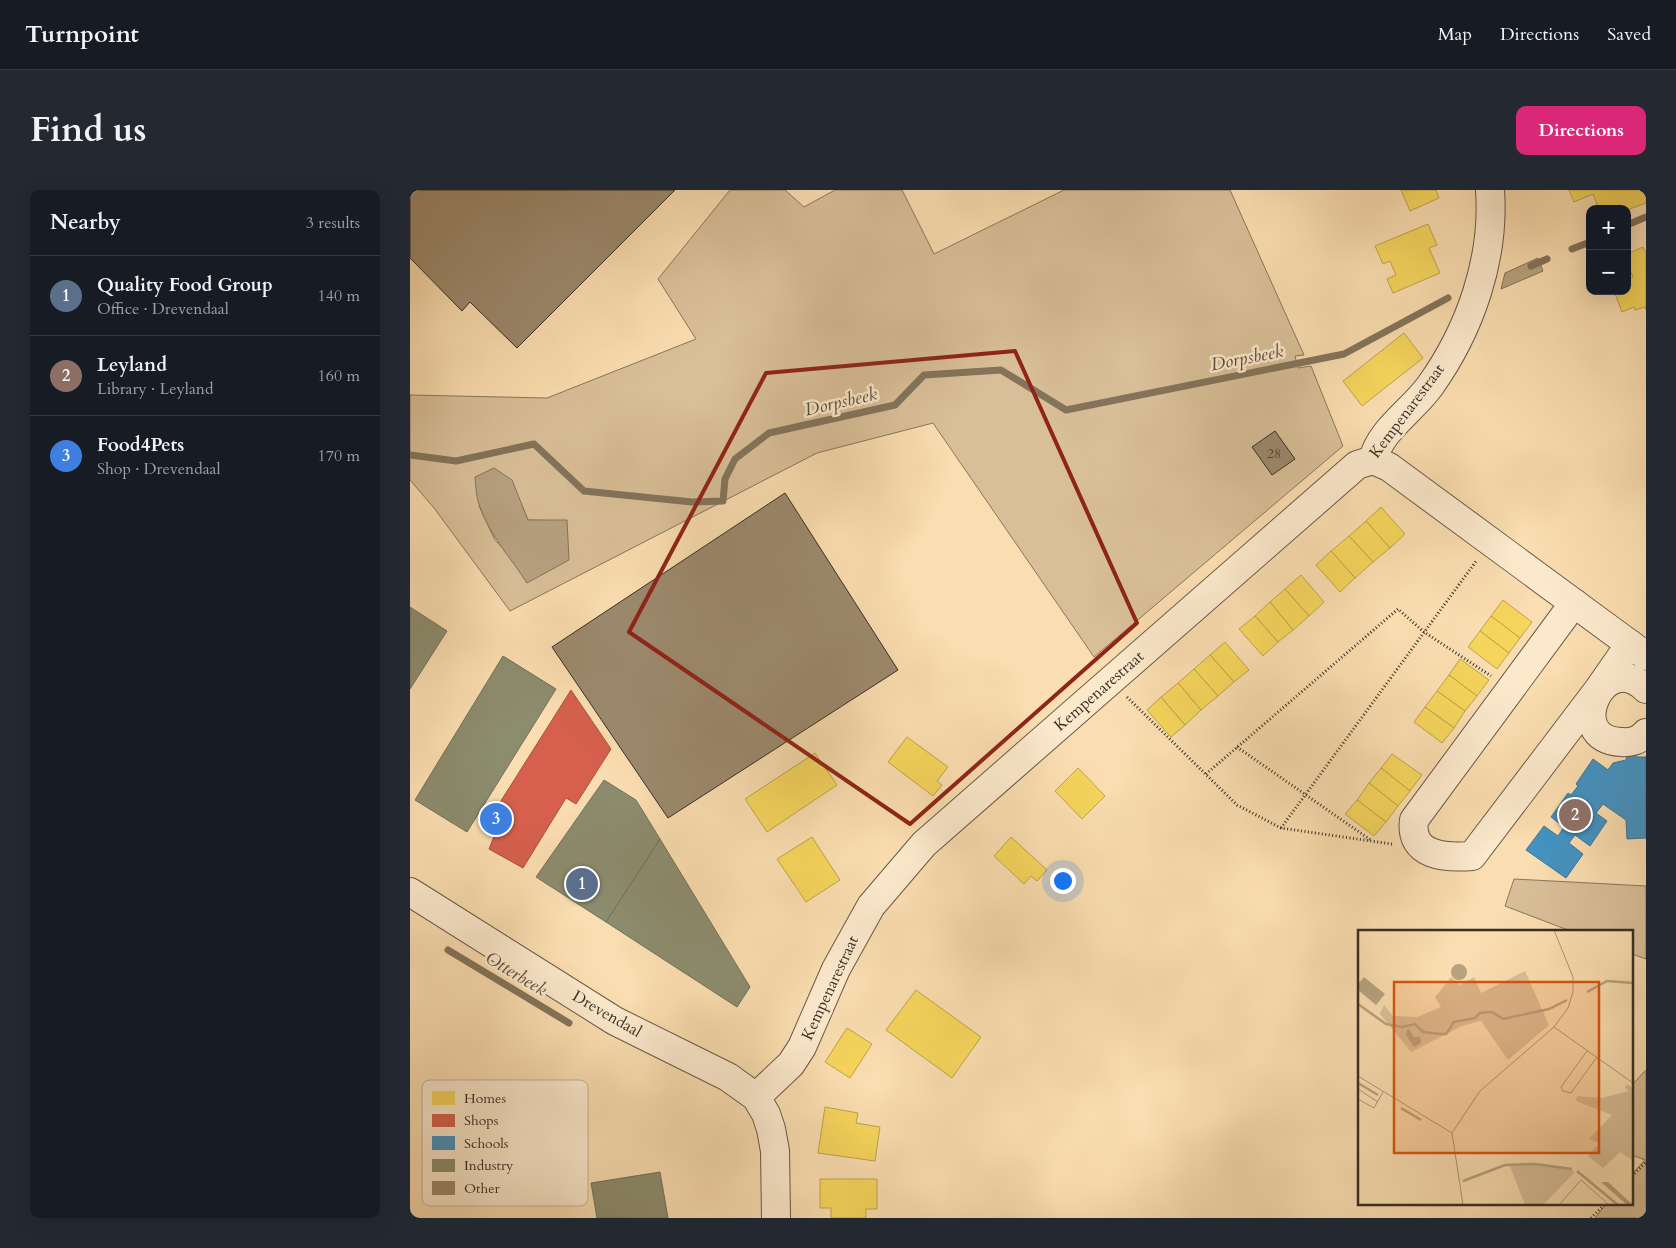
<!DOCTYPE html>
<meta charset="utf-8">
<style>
body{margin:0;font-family:Cardo,serif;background:#242831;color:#f1f3f6}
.controls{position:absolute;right:15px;top:15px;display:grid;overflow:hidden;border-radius:10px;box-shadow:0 5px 20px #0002}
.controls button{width:45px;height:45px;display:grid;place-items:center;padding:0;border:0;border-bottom:1px solid #363941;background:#171b24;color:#f1f3f6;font:25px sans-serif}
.you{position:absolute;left:652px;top:690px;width:18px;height:18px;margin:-12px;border:4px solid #fff;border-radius:50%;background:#1a73e8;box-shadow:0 0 0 8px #1a73e833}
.badge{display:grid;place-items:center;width:32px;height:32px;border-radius:50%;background:#db2777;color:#fff;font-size:16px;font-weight:700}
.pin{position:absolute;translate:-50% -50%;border:2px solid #fff;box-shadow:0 1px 5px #0006}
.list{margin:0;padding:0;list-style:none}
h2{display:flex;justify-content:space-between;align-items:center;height:65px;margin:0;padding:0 20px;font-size:21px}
h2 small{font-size:16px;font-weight:400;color:#9ea1a6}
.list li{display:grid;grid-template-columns:32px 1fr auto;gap:15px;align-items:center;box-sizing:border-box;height:80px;padding:0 20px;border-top:1px solid #363941}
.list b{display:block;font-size:19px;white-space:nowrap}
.list p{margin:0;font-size:16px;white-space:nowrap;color:#9ea1a6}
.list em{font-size:16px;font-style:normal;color:#9ea1a6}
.map{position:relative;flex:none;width:1236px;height:1028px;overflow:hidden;border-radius:10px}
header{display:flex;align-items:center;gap:30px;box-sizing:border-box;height:70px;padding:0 25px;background:#171b24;border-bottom:1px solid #363941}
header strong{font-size:24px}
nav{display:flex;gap:28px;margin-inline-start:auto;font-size:18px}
.intro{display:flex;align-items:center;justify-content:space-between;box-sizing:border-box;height:120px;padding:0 30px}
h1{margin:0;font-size:35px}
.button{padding:12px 22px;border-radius:10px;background:#db2777;color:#fff;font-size:18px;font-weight:700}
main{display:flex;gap:30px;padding:0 30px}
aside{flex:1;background:#171b24;border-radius:10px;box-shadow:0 5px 20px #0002}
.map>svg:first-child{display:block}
.green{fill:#d9bf98;stroke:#88775e;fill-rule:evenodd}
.water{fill:#b8a280;stroke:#84745b}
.homes{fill:#f6d55c;stroke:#bda34b}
.shops{fill:#d6604d;stroke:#a65141}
.schools{fill:#4393c3;stroke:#3f7593}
.industry{fill:#8c8c6e;stroke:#727058}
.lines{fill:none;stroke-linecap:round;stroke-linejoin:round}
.stream{stroke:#84745b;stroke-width:7}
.building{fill:#9c896d;stroke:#372f24}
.minor-casing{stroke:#685a47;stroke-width:30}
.path{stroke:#372f24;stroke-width:3;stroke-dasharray:1 2.5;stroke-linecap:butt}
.minor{stroke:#fce9cc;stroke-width:28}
.marked{fill:none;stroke:#8f2418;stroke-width:4;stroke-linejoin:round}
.labels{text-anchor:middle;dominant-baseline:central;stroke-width:5;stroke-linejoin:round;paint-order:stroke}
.number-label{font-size:14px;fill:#504636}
.street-label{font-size:16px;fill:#372f24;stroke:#fce9cc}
.water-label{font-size:18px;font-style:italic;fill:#574c3b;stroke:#fce9cc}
.inset-river{fill:none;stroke:#b8a280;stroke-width:2.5}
.inset-road{fill:none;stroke:#ac9778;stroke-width:1}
.view{fill:#d6550e;fill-opacity:0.15;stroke:#d6550e;stroke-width:2.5}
.inset-edge{fill:none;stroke:#372f24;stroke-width:2.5}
.key{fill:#fce9cc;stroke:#c1b19a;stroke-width:1}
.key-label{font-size:14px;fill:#372f24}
</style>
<header>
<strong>Turnpoint</strong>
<nav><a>Map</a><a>Directions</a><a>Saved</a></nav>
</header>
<div class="intro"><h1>Find us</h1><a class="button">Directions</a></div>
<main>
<aside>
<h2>Nearby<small>3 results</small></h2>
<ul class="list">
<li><span class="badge" style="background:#5c6f8a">1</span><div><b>Quality Food Group</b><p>Office · Drevendaal</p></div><em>140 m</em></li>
<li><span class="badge" style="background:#8d6e63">2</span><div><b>Leyland</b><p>Library · Leyland</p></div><em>160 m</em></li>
<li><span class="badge" style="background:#3f7fe0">3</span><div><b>Food4Pets</b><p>Shop · Drevendaal</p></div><em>170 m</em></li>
</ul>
</aside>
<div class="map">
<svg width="1236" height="1028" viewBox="0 0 1236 1028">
<rect width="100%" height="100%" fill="#faddb0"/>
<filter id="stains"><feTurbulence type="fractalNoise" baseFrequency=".004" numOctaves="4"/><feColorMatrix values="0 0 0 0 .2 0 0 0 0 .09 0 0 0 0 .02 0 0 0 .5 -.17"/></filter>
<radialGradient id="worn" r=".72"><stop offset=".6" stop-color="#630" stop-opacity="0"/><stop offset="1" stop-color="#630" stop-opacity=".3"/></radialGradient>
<!-- green -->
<g class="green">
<path d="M320,0h55l19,17 31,-17h67l32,64 130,-64h166l74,165 -9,1 3,12 13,-2 32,80 -249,211 -161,-234 -116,30 -307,158 -76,-103 -24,-28v-85l137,3 149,-59 -38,-60zM110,311l8,19 39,1 -56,36 -16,-17 -16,-34z"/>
<path d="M1104,689l132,7v73l-14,-5v-22h-59l-68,-26z"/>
<path d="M1236,880v148h-51l11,-14h26v-30l13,-14 -13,-5v-70z"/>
</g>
<!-- water -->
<g class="water">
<path d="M1128,68l5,13 -42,18 4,-16z"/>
<path d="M84,278l18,12 16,40h39l2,40 -42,23c-16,-25 -37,-47 -47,-76 -4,-9 -4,-21 -5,-30z"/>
</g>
<!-- homes -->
<g class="homes">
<path d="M991,0h35l3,8 -29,13z"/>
<path d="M1159,0h77v13l-19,7 -28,-1 -6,-15 -19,8z"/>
<path d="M1018,34l9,21 -8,3 11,25 -47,20 -6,-14 9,-4 -6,-14 -7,3 -8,-18z"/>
<path d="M1233,57l3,6v57l-1,-3 -10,3 -1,-3 -12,5 -8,-21h13v-12l6,-2 -6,-14v-9z"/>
<path d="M994,143l19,25 -61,48 -19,-25z"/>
<path d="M971,317l24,27 -15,14 -24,-27z"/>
<path d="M956,331l24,27 -17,14 -24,-26z"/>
<path d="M939,346l24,26 -18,16 -24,-27z"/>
<path d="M921,361l24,27 -15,14 -24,-27z"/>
<path d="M891,385l23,27 -15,14 -24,-27z"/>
<path d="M875,399l24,27 -16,14 -23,-28z"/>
<path d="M1093,410l29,22 -12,16 -29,-22z"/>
<path d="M860,412l23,28 -15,12 -23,-26z"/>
<path d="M845,426l23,26 -15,14 -24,-27z"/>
<path d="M1081,426l29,22 -11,15 -29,-22z"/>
<path d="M1070,441l29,22 -12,16 -29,-22z"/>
<path d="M815,452l24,28 -15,12 -24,-27z"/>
<path d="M800,465l24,27 -16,14 -24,-27z"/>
<path d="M1050,469l29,21 -12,16 -28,-21z"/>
<path d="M784,479l24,27 -17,14 -23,-27z"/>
<path d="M1039,485l28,21 -12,15 -28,-20z"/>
<path d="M768,493l23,27 -16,15 -24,-28z"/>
<path d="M1027,501l28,20 -11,17 -29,-21z"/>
<path d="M751,507l24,28 -14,12 -24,-27z"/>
<path d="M1015,517l29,21 -12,15 -28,-21z"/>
<path d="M497,547l41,30 -11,14 5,4 -9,11 -45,-34z"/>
<path d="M405,563l22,32 -70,47 -22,-33z"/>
<path d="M982,564l30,21 -12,16 -29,-23z"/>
<path d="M668,578l27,28 -23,23 -27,-28z"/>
<path d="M971,578l29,23 -12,15 -29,-23z"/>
<path d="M959,593l29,23 -12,16 -29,-22z"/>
<path d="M947,610l29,22 -12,14 -29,-22z"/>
<path d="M402,647l28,43 -34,22 -29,-43z"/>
<path d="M601,647l36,33 -10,11 -6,-5 -7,8 -30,-28z"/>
<path d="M506,800l65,47 -29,41 -66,-48z"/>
<path d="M437,838l25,16 -22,34 -25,-16z"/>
<path d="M415,917l33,6 -2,10 24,4 -5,34 -57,-8z"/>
<path d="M410,989h57v30h-11v9h-35v-10h-11z"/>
</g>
<!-- shops -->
<path class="shops" d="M161,500l40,59 -35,55 -10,-6 -43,70 -34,-19 8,-20 -10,-6z"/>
<!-- schools -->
<path class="schools" d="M1223,563l4,4h9v81l-19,1 -1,-19 -23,-16 -7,9 11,8 -17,25 -15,-11 -6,8 14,11 -17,24 -40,-28 18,-24 14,10 6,-9 -13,-10 17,-24 3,2 7,-9 -2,-2 17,-25 15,11 5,-7 13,-3 1,-5z"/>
<!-- industry -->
<g class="industry">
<path d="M0,417l37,24 -37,58z"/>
<path d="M93,466l53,33 -89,143 -52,-32z"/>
<path d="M194,590l32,20 24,39 -54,83 -70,-45z"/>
<path d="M250,649l90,148 -13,20 -131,-85z"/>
<path d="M250,982l8,46h-71l-6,-35z"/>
</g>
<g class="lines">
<!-- stream -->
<g class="stream">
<path d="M1217,35l19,-8"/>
<path d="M1162,59l18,-7"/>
<path d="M1121,76l16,-7"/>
<path d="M0,265l46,6 78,-17 50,47 108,11 31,-1 2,-22 10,-20 34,-26 126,-28 29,-30 77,-5 65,40 278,-56 104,-56"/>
<path d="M38,760l121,73"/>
</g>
</g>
<!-- building -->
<g class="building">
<path d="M0,0h265l-158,158 -47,-46 -8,9 -52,-53z"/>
<path d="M865,241l20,28 -23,16 -20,-28z"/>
<path d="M375,303l113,177 -230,148 -116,-171z"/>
</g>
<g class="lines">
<!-- minor casing -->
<g class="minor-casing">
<g id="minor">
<path d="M963,270l16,7 257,189"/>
<path d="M963,270c7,-30 39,-49 57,-74 40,-56 65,-127 60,-196"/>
<path d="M1164,413l-160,217c-5,36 31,38 58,36l126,-166 32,-46"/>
<path d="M1236,499c-43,-43 -84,51 -25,53 9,1 19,-2 25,-9"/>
<path d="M0,702l205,129 113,56 28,20 10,17 5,15 4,22 1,67"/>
<path d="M346,907l35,-33 11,-17 34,-78 35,-63 53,-62 433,-379 16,-5"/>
</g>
</g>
<!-- path -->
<g class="path">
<path d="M717,507l110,108 44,23 111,16"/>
<path d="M827,557l135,94"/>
<path d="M796,584l192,-165 26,23 67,44"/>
<path d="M871,638l196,-268"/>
<path d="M1222,986l14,-14"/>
<path d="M1181,1028l14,-14"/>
</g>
<!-- minor -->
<use href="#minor" class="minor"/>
</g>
<!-- marked area -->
<path class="marked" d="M605,161l122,272 -227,201 -281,-192 137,-259z"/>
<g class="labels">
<!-- number labels -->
<g class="number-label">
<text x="864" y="263">28</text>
</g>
<!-- street labels -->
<g class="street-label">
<text transform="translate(997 221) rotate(-53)">Kempenarestraat</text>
<text transform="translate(689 501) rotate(-41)">Kempenarestraat</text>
<text transform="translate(420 798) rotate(-65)">Kempenarestraat</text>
<text transform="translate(197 824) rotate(30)">Drevendaal</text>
</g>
<!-- water labels -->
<g class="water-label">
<text transform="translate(837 168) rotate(-11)">Dorpsbeek</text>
<text transform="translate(431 212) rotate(-13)">Dorpsbeek</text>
<text transform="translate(106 784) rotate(31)">Otterbeek</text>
</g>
</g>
<!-- overview -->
<g transform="translate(948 740)">
<rect width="275" height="275" fill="#faddb0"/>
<path d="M167,41l24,54 -41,35 -27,-39 -19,5 -51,26 -31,-38 4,-9 9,11 24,1 24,-10 -6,-10 16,-20 9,8 14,-8 7,16zM269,154l6,4v73l-13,-9 -17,16 -15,-12 11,-13 -10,-4 23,-24 -36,-14 1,-5 25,2 27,-7 -4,-3zM176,235l31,2 10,5 -32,33h-18l-15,-39z" fill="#d9bf98"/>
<path d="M93 42a8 8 0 1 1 16 0a8 8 0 1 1-16 0ZM6,47l21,17 -9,11 -18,-15v-6zM50,98l6,9h6l1,6 -7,4 -8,-12zM243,252h7l25,23h-6z" fill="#b8a280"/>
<path class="inset-river" d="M229,62l20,-11 26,2M0,74l28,20 16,3 13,-3 8,8 18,2h5l8,-12 21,-4 5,-5 12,-1 11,7 46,-10 18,-9M0,153l20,12M43,178l20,12M219,241l41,34M105,251l42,-16 30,-1 37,5"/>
<path class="inset-road" d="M196,97l79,56M229,121l-26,36 2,4 8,2 26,-36M0,146l94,57M0,159l20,13M0,169l16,9 9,-16M94,203l28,-42 74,-64 14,-19 5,-16v-15l-19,-47M94,203l11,72M201,275l22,-25 28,25"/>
<path class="view" d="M36,52h205v171h-205z"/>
<rect width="275" height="275" class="inset-edge"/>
</g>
<!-- legend -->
<rect x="12" y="890" width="166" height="126" rx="8" class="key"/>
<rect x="22" y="901" width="23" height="14" fill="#f6d55c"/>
<rect x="22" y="924" width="23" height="13" fill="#d6604d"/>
<rect x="22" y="946" width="23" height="14" fill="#4393c3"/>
<rect x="22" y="969" width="23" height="13" fill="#8c8c6e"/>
<rect x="22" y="991" width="23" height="14" fill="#9c896d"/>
<g class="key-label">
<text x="54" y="913">Homes</text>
<text x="54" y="935">Shops</text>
<text x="54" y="958">Schools</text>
<text x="54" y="980">Industry</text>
<text x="54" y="1003">Other</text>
</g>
<rect width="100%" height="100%" filter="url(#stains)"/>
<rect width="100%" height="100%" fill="url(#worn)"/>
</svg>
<div class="controls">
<button>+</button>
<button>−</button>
</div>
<div class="you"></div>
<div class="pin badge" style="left:172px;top:694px;background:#5c6f8a">1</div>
<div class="pin badge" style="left:1165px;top:625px;background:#8d6e63">2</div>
<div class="pin badge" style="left:86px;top:629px;background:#3f7fe0">3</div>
</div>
</main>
